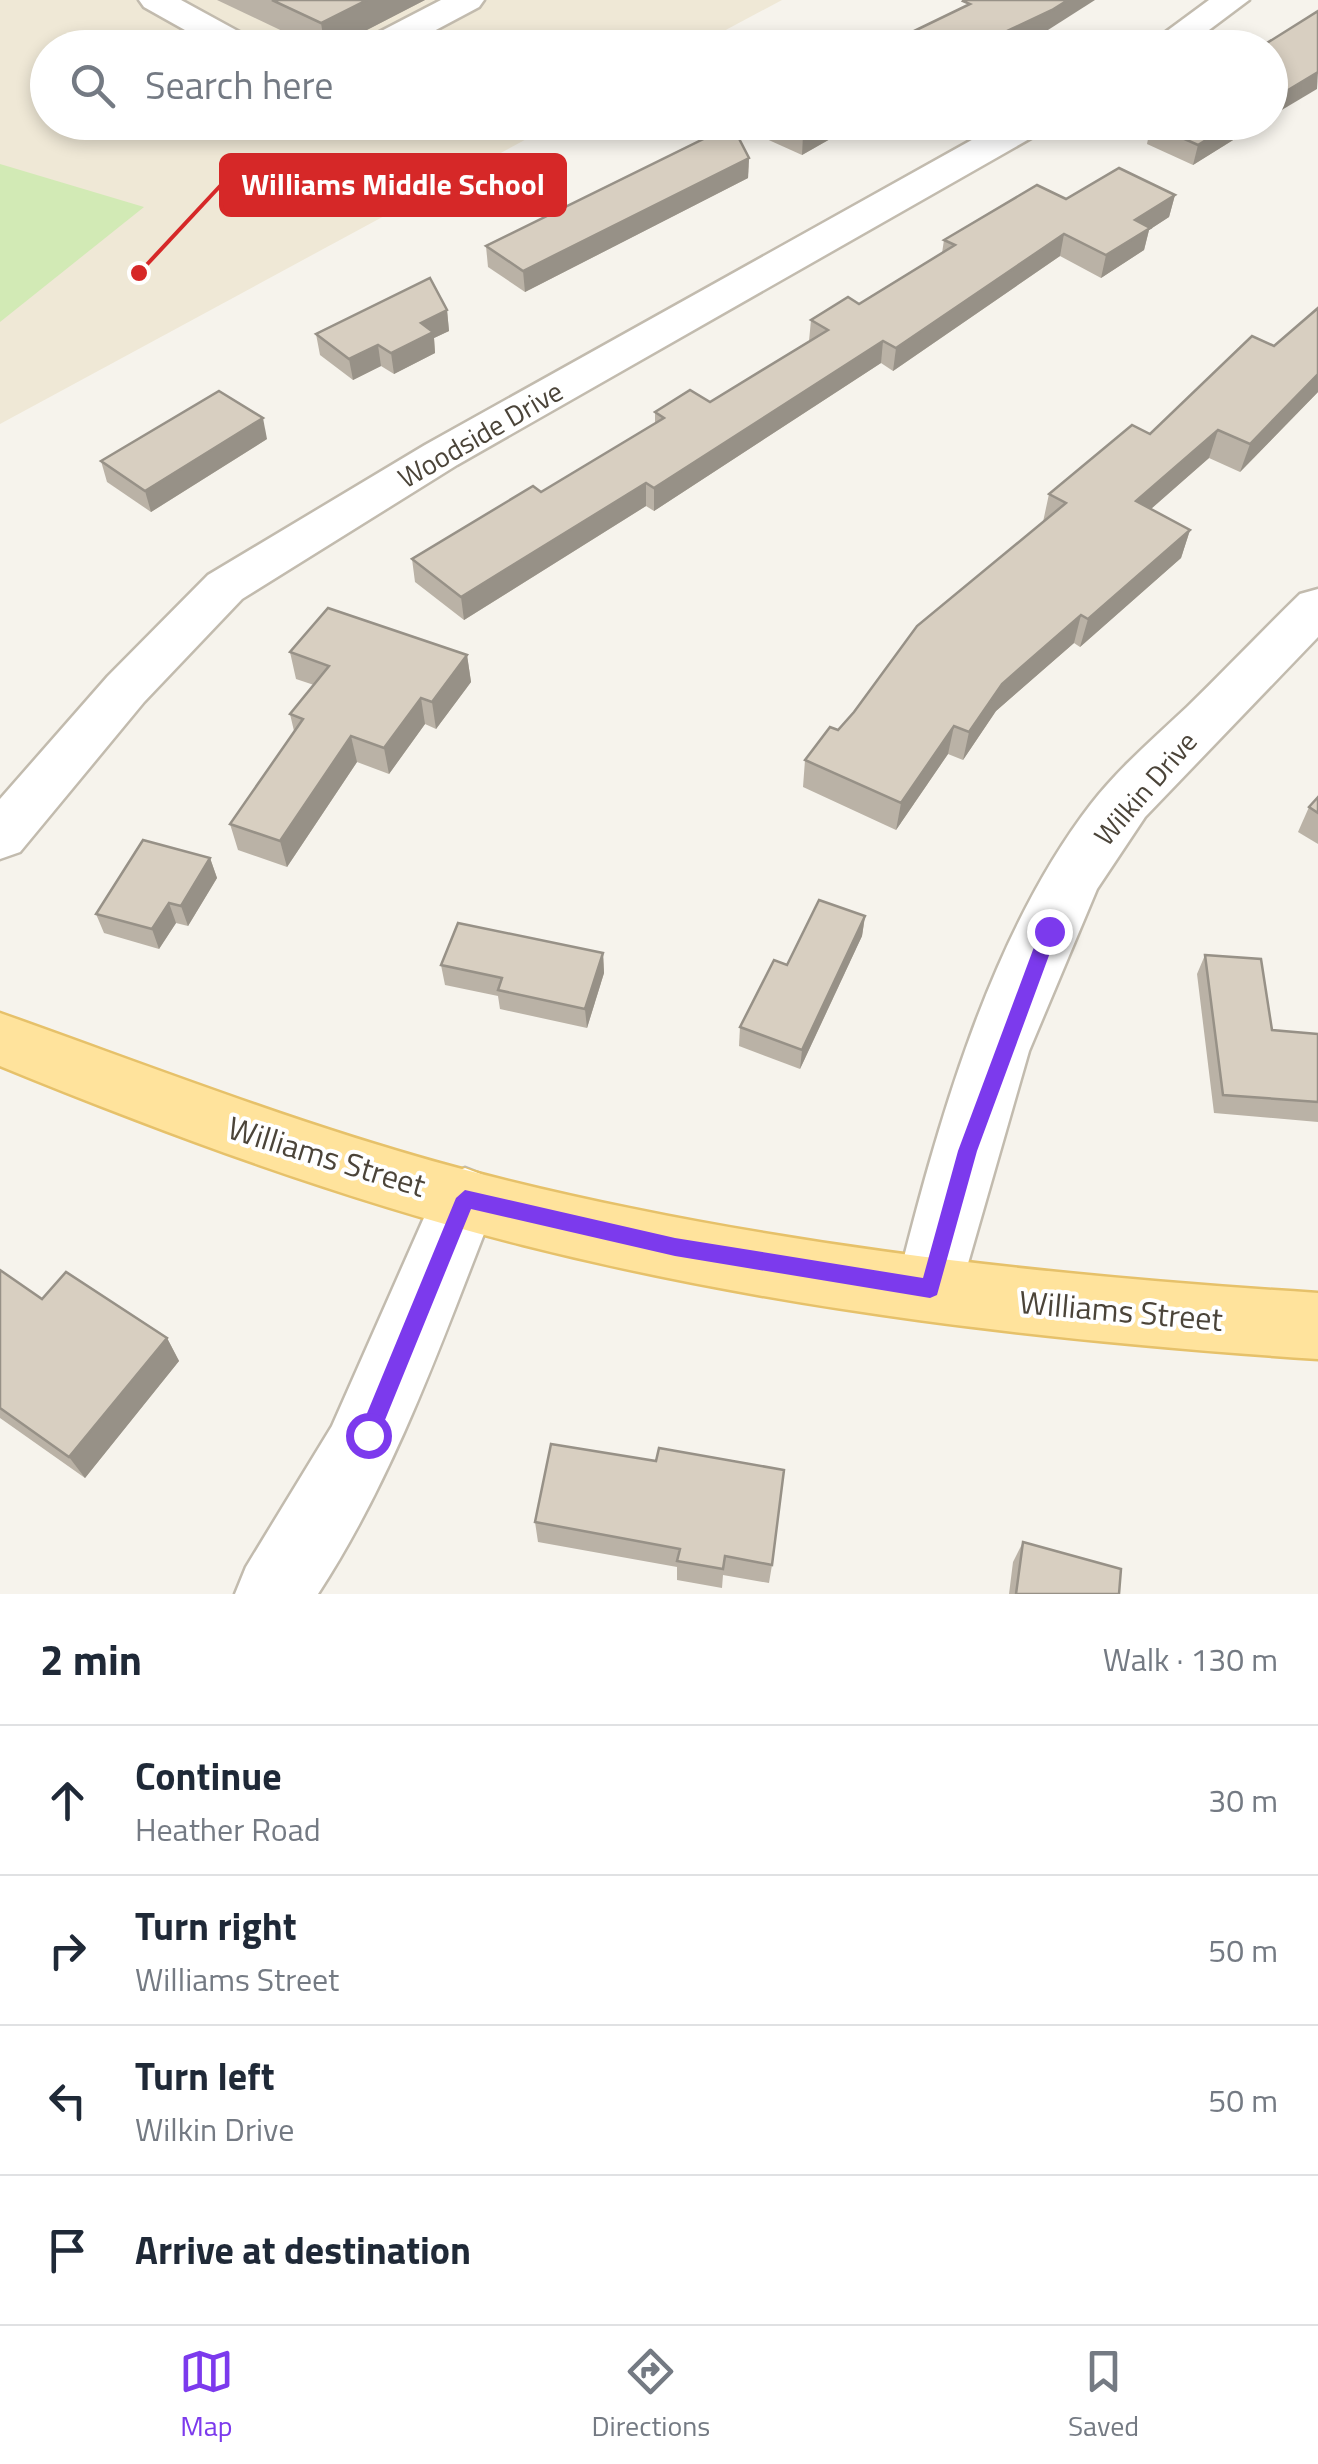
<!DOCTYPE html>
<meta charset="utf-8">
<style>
body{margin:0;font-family:"Titillium Web",sans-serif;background:#f2f2f3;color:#1f2937}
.stop{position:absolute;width:30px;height:30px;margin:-22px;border:8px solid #7c3aed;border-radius:50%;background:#fff}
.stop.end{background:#7c3aed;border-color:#fff;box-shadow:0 2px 10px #0008}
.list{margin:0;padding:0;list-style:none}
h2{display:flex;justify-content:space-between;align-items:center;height:130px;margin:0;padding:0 40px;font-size:42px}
h2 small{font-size:32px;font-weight:400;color:#747a83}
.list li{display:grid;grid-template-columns:65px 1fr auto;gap:30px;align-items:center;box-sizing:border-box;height:150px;padding:0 40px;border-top:2px solid #e0e1e3}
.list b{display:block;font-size:38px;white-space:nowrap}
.list p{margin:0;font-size:32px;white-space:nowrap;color:#747a83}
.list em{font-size:32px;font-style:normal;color:#747a83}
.icon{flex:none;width:55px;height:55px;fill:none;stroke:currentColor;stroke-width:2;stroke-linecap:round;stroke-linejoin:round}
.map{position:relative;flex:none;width:1318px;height:1594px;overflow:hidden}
.search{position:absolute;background:#fff;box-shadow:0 5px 15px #0003;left:30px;right:30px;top:30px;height:110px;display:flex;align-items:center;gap:25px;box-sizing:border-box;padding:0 35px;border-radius:55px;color:#747a83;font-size:38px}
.sheet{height:730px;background:#fff}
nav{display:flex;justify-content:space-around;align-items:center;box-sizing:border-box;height:140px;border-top:2px solid #e0e1e3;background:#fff;font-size:28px;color:#747a83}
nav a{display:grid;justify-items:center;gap:5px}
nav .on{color:#7c3aed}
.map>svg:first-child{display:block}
.education{fill:#efe8d6}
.green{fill:#d2eab5}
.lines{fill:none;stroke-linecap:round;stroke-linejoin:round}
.minor-casing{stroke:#c2bbae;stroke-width:5}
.major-casing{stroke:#e6c16a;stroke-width:5}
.minor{fill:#fff;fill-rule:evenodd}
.major{fill:#ffe39c;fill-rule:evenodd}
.wall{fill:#bab2a6}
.shaded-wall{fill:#979187}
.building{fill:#d8cfc1;stroke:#979187;stroke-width:2.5}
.route{fill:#7c3aed}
.labels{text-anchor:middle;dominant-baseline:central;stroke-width:8;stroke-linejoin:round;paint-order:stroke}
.street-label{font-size:28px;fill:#4b4439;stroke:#fff}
.near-street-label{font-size:32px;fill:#4b4439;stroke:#fff}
.leader{fill:none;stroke:#d62828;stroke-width:4}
.callout-dot{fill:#d62828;stroke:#fff;stroke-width:4}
.callout{fill:#d62828;stroke:#d62828;stroke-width:4}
.callout-label{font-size:30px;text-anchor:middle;font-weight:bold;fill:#fff}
</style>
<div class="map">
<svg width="1318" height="1594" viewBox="0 0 1318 1594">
<rect width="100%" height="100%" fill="#f6f3ec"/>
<!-- education -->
<path class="education" d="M0,0h782l-88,47 -646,1v74l508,1 -556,301z"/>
<!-- green -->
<path class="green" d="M0,164l144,43 -144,115z"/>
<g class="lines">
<!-- minor casing -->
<g class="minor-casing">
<g id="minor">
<path d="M139,0h42l75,41 5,7h-44l-73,-41z"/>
<path d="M441,0h43l-5,7 -77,41h-45l5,-7z"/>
<path d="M1209,0h40l-64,48h-41z"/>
<path d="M1004,122h46l-5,8 -588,335 -215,134 -98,103 -124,150 -20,7v-60l108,-123 100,-101 217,-130z"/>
<path d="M1318,589v48l-173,180 -48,72 -68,162 -75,261 -24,9 -24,-9 -10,-23c40,-160 93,-353 195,-485 28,-36 63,-66 96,-97 38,-37 75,-76 113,-113z"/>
<path d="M465,1168l23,9 10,21c-53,134 -101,275 -180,396h-83l11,-27 86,-141 110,-249z"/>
</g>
</g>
<!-- major casing -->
<g class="major-casing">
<path id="major" d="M0,1013c152,54 302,113 458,155 281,74 571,107 860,125v66c-267,-18 -534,-48 -795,-114 -178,-45 -352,-109 -523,-179z"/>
</g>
<!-- minor -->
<use href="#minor" class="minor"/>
<!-- major -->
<use href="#major" class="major"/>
</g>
<!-- wall -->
<g class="wall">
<path d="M217,0h208l-93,48h-14z"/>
<path d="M735,122h125l-58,33 -67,-30z"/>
<path d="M1153,122h109l-69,43 -46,-21 4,-20z"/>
<path d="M749,158l-1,20 -223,114 -37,-25 -2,-21z"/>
<path d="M1175,195l-6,22 -20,13 -5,20 -43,28 -41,-22 -167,115 -12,-8 -227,148 -8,-5 -182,114 -49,-38 -3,-23 129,-67 114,-69v-11l55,-10 99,-61 2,-21 48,-16 83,-51 2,-13 122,-41z"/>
<path d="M1318,308v84l-78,80 -31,-14 -58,51 39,21 -9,28 -101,89 -6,-4 -78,68 -33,49 -15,-6 -52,76 -93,-43 2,-27 33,-30 205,-208 6,-28 101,-60 124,-88z"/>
<path d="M447,310l2,21 -15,7 1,15 -41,21 -13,-8 -28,14 -33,-25 -4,-21z"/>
<path d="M267,439l-116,73 -44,-30 -6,-21z"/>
<path d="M290,652l177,3 4,27 -35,47 -11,-5 -36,50 -32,-12 -70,105 -49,-17 -8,-26 64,-93 -4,-17 24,-29 -18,-6z"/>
<path d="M1318,797v47l-20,-12 11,-25z"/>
<path d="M210,858l7,20 -29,48 -12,-3 -17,26 -55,-16 -8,-19z"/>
<path d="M865,916l-3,20 -62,133 -61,-23 1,-19 47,-62z"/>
<path d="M603,953l1,20 -17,55 -87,-19 -2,-13 -53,-11 -4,-20z"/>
<path d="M1205,955l67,75 46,4v88l-104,-9 -17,-139z"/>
<path d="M0,1270l42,29 125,39 12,23 -94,117 -85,-60z"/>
<path d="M535,1522l237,43 -3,18 -46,-8 -1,13 -45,-8v-13l-139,-25z"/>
<path d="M1023,1542l96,52h-110l4,-32z"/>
</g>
<!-- shaded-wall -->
<g class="shaded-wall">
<path d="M367,0h58l-93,48h-7l-4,-25z"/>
<path d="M1068,0h27l-47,30 -37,18h-40z"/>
<path d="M1318,72l-1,17 -47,28v-16z"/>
<path d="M826,122h34l-58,33 1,-20z"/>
<path d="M1235,122h27l-69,43 5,-20z"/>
<path d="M749,158l-1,20 -223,114 -2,-21z"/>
<path d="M1175,195l-6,22 -20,13 -5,20 -43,28 5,-23 29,-35z"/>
<path d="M1064,234l-4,22 -167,115 3,-23z"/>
<path d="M447,310l2,21 -15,7 1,15 -41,21 -3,-21 30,-30z"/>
<path d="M883,341l-2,22 -227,148v-23z"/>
<path d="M378,345l3,21 -28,14 -4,-21z"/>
<path d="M1318,374v18l-78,80 10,-28z"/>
<path d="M263,418l4,21 -116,73 -6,-21z"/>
<path d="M1218,430l-9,28 -81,71 8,-28z"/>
<path d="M646,483v23l-182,114 -3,-23z"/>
<path d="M1190,530l-9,28 -101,89 8,-28z"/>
<path d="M1081,615l-7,28 -78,68 -33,49 6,-28 33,-48z"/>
<path d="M467,655l4,27 -35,47 -4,-27z"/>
<path d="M421,698l4,26 -36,50 -5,-26z"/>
<path d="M954,726l-6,28 -52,76 5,-27z"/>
<path d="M351,736l6,26 -70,105 -7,-26z"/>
<path d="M210,858l7,20 -29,48 -7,-20z"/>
<path d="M169,903l7,20 -17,26 -7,-20z"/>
<path d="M865,916l-3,20 -62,133 2,-19z"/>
<path d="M603,953l1,20 -17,55 -2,-19z"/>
<path d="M167,1338l12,23 -94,117 -16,-21z"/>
</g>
<!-- building -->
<g class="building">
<path d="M272,0h95l-46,23z"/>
<path d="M964,0h104l-16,10 -81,38h-92l91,-44 -7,-3z"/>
<path d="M1318,11v61l-48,29v-53h-11z"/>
<path d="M775,122h51l-23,13z"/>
<path d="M1153,122h82l-37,23 -47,-21z"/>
<path d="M732,125l17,33 -226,113 -37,-25z"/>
<path d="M1119,168l56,27 -40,25 15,8 -44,27 -42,-21 -168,114 -13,-7 -229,147 -8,-5 -185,114 -49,-38 121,-73 8,6 123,-74 -9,-6 35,-22 20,12 118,-72 -17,-10 37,-23 11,7 96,-59 -11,-5 93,-55 29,14z"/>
<path d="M430,278l17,32 -26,13 12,9 -42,21 -13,-8 -29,14 -33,-25z"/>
<path d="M1318,308v66l-68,70 -32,-14 -82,71 54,29 -102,89 -7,-4 -79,69 -33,48 -15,-6 -53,77 -96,-43 25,-33 8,3 16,-18 63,-86 149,-123 -17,-9 83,-69 18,9 102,-98 22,10z"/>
<path d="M219,391l44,27 -118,73 -44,-30z"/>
<path d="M328,608l139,47 -35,47 -11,-4 -37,50 -33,-12 -71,105 -50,-17 73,-105 -13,-5 39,-48 -39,-14z"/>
<path d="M1318,797v16l-9,-6z"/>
<path d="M143,840l67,18 -29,48 -12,-3 -17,26 -56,-15z"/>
<path d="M819,900l46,16 -63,134 -62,-23 34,-67 13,5z"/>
<path d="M458,923l145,30 -18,56 -87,-19 4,-12 -61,-13z"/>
<path d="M1205,955l56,4 11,71 46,4v68l-95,-7z"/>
<path d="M0,1270l42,29 24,-27 101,66 -98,119 -69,-49z"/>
<path d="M551,1444l105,17 3,-13 125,22 -12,95 -47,-9 -2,13 -46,-8 3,-12 -145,-27z"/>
<path d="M1023,1542l98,27 -2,25h-103z"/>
</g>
<!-- route -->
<path class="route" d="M1049,924l9,7 -81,220 -40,144 -7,3 -255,-42 -204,-47 -95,233h-15l-3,-7 98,-237 9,-8 210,48 248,40 35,-127 82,-220z"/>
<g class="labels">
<!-- street labels -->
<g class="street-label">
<text transform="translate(480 434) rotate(-30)">Woodside Drive</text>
<text transform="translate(1145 788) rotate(-49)">Wilkin Drive</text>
</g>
<!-- near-street labels -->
<g class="near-street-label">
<text transform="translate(327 1156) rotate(17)">Williams Street</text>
<text transform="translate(1121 1310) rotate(5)">Williams Street</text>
</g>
</g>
<!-- callouts -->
<path class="leader" d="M139 273L221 185"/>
<circle class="callout-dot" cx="139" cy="273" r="10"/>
<rect class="callout" x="221" y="155" width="344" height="60" rx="10"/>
<g class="callout-label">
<text x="393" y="195">Williams Middle School</text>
</g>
</svg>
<div class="stop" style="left:368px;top:1435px"></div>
<div class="stop end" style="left:1049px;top:931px"></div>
<div class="search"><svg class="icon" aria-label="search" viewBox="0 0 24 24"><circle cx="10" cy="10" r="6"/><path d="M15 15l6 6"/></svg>Search here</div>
</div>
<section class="sheet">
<h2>2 min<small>Walk · 130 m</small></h2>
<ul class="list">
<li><svg class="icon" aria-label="ahead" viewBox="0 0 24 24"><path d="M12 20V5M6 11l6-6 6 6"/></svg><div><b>Continue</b><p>Heather Road</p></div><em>30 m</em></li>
<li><svg class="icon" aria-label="right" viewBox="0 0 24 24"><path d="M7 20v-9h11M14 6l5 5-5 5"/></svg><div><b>Turn right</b><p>Williams Street</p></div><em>50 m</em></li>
<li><svg class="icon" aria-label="left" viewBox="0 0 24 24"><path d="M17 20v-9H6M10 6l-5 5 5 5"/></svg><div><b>Turn left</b><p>Wilkin Drive</p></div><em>50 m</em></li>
<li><svg class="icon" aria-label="arrive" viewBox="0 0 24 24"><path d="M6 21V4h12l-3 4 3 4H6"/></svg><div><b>Arrive at destination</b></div></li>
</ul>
</section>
<nav>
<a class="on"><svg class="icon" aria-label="map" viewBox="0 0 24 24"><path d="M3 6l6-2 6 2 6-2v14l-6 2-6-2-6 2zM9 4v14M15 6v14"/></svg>Map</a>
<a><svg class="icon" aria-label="directions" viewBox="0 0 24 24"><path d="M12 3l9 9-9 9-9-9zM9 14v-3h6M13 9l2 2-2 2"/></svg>Directions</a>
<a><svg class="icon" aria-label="saved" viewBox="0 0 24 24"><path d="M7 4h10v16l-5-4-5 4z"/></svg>Saved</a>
</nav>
